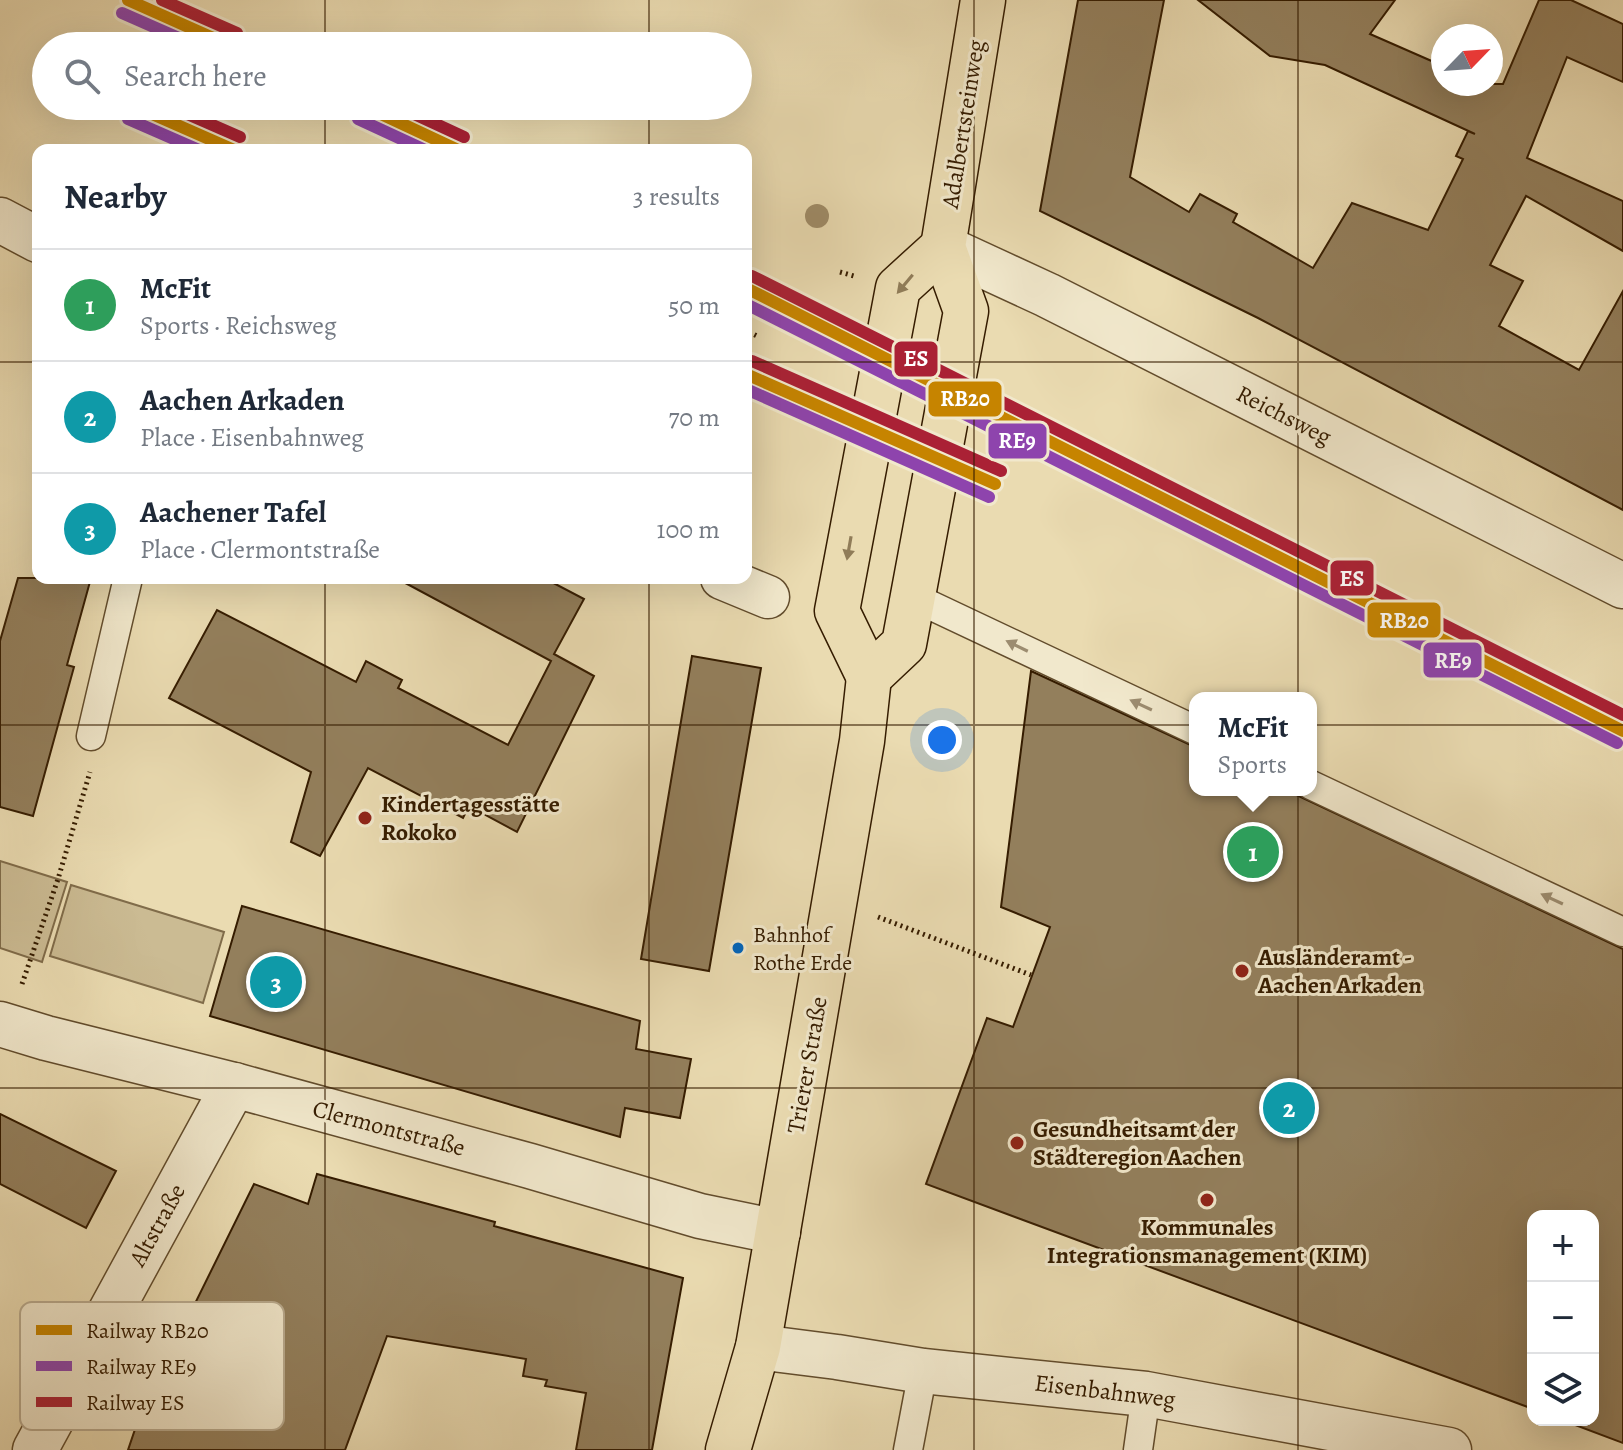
<!DOCTYPE html>
<meta charset="utf-8">
<style>
body{margin:0;font-family:Alegreya,serif;background:#f2f2f3;color:#1f2937}
.controls{position:absolute;right:24px;bottom:24px;display:grid;overflow:hidden;border-radius:16px;box-shadow:0 8px 32px #0002}
.controls button{width:72px;height:72px;display:grid;place-items:center;padding:0;border:0;border-bottom:2px solid #e0e1e3;background:#fff;color:#1f2937;font:40px sans-serif}
.compass{position:absolute;left:1431px;top:24px;width:72px;height:72px;border-radius:50%;background:#fff;box-shadow:0 8px 32px #0002;rotate:65deg}
.you{position:absolute;left:942px;top:740px;width:28px;height:28px;margin:-20px;border:6px solid #fff;border-radius:50%;background:#1a73e8;box-shadow:0 0 0 12px #1a73e833}
.badge{display:grid;place-items:center;width:52px;height:52px;border-radius:50%;background:#8f2418;color:#fff;font-size:26px;font-weight:700}
.pin{position:absolute;translate:-50% -50%;border:4px solid #fff;box-shadow:0 2px 8px #0006}
.popup{position:absolute;left:1189px;top:692px;width:128px;height:104px;box-sizing:border-box;display:grid;place-content:center;border-radius:16px;background:#fff;filter:drop-shadow(0 2px 6px #0005);font-size:26px;white-space:nowrap;color:#747a83}
.popup b{font-size:30px;color:#1f2937}
.popup::after{content:'';position:absolute;left:50%;top:100%;margin-left:-16px;border:16px solid transparent;border-top-color:#fff}
.list{margin:0;padding:0;list-style:none}
h2{display:flex;justify-content:space-between;align-items:center;height:104px;margin:0;padding:0 32px;font-size:34px}
h2 small{font-size:26px;font-weight:400;color:#747a83}
.list li{display:grid;grid-template-columns:52px 1fr auto;gap:24px;align-items:center;box-sizing:border-box;height:112px;padding:0 32px;border-top:2px solid #e0e1e3}
.list b{display:block;font-size:30px;white-space:nowrap}
.list p{margin:0;font-size:26px;white-space:nowrap;color:#747a83}
.list em{font-size:26px;font-style:normal;color:#747a83}
.icon{flex:none;width:44px;height:44px;fill:none;stroke:currentColor;stroke-width:2;stroke-linecap:round;stroke-linejoin:round}
.map{position:relative;flex:none;width:1623px;height:1450px;overflow:hidden}
.search{position:absolute;background:#fff;box-shadow:0 8px 32px #0002;left:32px;top:32px;width:720px;height:88px;display:flex;align-items:center;gap:20px;box-sizing:border-box;padding:0 28px;border-radius:44px;color:#747a83;font-size:30px}
.panel{position:absolute;background:#fff;box-shadow:0 8px 32px #0002;left:32px;top:144px;width:720px;height:440px;border-radius:16px}
.map>svg:first-child{display:block}
.green{fill:#cbbb93;stroke:#806c4a;stroke-width:2}
.building{fill:#937f5c;stroke:#351c00;stroke-width:2}
.lines{fill:none;stroke-linecap:round;stroke-linejoin:round}
.service-casing{stroke:#624c2c;stroke-width:31}
.pedestrian-casing{stroke:#624c2c;stroke-width:45}
.minor-casing{stroke:#624c2c;stroke-width:47}
.primary-casing{stroke:#351c00;stroke-width:47}
.path{stroke:#351c00;stroke-width:5;stroke-dasharray:2 4;stroke-linecap:butt}
.service{stroke:#f1e8cc;stroke-width:28}
.pedestrian{stroke:#f1e8cc;stroke-width:42}
.minor{stroke:#f1e8cc;stroke-width:44}
.primary{stroke:#eadbb1;stroke-width:44}
.rail-1-casing{stroke:#f1e8cc;stroke-width:18}
.rail-2-casing{stroke:#f1e8cc;stroke-width:18}
.rail-3-casing{stroke:#f1e8cc;stroke-width:18}
.rail-1{stroke:#c68400;stroke-width:12}
.rail-2{stroke:#8e44ad;stroke-width:12}
.rail-3{stroke:#aa2135;stroke-width:12}
.tree{fill:#9f8c68}
.oneway{fill:#907c58}
.oneway2{fill:#9c8c70}
.grid{fill:none;stroke:#351c00;stroke-width:2;stroke-opacity:0.55}
.poi-dot{fill:#8f2418;stroke:#f1e8cc;stroke-width:3}
.bus-dot{fill:#0065bd;stroke:#f1e8cc;stroke-width:3}
.labels{text-anchor:middle;dominant-baseline:central;stroke-width:6;stroke-linejoin:round;paint-order:stroke}
.bus-label{font-size:22px;fill:#351c00;stroke:#f1e8cc;text-anchor:start}
.street-label{font-size:24px;fill:#351c00;stroke:#f1e8cc}
.poi-label{font-size:24px;font-weight:bold;fill:#351c00;stroke:#f1e8cc;text-anchor:start}
.key{fill:#f1e8cc;stroke:#b9ab8f;stroke-width:2}
.key-label{font-size:22px;fill:#351c00}
.line-badge{stroke:#f1e8cc;stroke-width:3}
.badge-label{font-size:22px;text-anchor:middle;font-weight:bold;fill:#fff}
</style>
<div class="map">
<svg width="1623" height="1450" viewBox="0 0 1623 1450">
<rect width="100%" height="100%" fill="#eadbb1"/>
<filter id="stains"><feTurbulence type="fractalNoise" baseFrequency=".0025" numOctaves="4"/><feColorMatrix values="0 0 0 0 .2 0 0 0 0 .09 0 0 0 0 .02 0 0 0 .5 -.17"/></filter>
<radialGradient id="worn" r=".72"><stop offset=".6" stop-color="#630" stop-opacity="0"/><stop offset="1" stop-color="#630" stop-opacity=".3"/></radialGradient>
<!-- green -->
<g class="green">
<path d="M0,861l67,21 -25,80 -42,-14z"/>
<path d="M71,885l153,47 -21,71 -153,-47z"/>
</g>
<!-- building -->
<g class="building">
<path d="M1078,0h86l-34,177 59,35 11,-18 37,20 -4,8 80,46 39,-65 76,27 35,-71 -7,-3 12,-25 7,3 -150,-69 -55,-9 -72,-56h197l-25,34 73,32v18h60l36,-84h32l52,24v58l-56,-25 -40,101 96,43v50l-97,-55 -36,69 33,16 -24,45 80,44 44,-79v219l-365,-192 -218,-107z"/>
<path d="M18,578h73l-24,87 7,2 -41,149 -33,-9v-166z"/>
<path d="M396,578h148l40,21 -30,55 40,22 -77,156 -48,-26 -6,12 -95,-50 -48,88 -29,-14 20,-70 -142,-74 48,-88 139,72 10,-21 36,19 -4,8 110,57 43,-84z"/>
<path d="M692,656l69,12 -52,303 -68,-12z"/>
<path d="M1031,671l164,76v43h91l337,159v494l-61,-23h31v-204h-60v193l-607,-225 61,-166 26,9 37,-100 -49,-20z"/>
<path d="M242,906l398,115 -4,28 55,10 -11,59 -55,-10 -5,29 -410,-121z"/>
<path d="M0,1114l116,57 -30,57 -86,-44z"/>
<path d="M317,1174l178,48 -1,4 189,52 -31,172h-76l10,-57 -41,-7 2,-6 -24,-4 3,-17 -139,-23 -42,114h-217l22,-65 4,2 18,-46 4,1 78,-158 54,20z"/>
</g>
<g class="lines">
<!-- service casing -->
<g class="service-casing">
<g id="service">
<path d="M913,597l282,133"/>
<path d="M91,736l37,-158"/>
<path d="M1311,785l312,147"/>
<path d="M908,1450l15,-79"/>
<path d="M1138,1450l8,-56"/>
</g>
</g>
<!-- pedestrian casing -->
<g class="pedestrian-casing">
<path id="pedestrian" d="M722,578l46,19"/>
</g>
<!-- minor casing -->
<g class="minor-casing">
<g id="minor">
<path d="M0,220l38,20"/>
<path d="M943,247l104,48 576,291"/>
<path d="M0,1024l46,14 188,47 296,81 170,50 78,16"/>
<path d="M758,1347l79,10 86,14 223,23 303,56"/>
<path d="M35,1450l199,-365"/>
</g>
</g>
<!-- primary casing -->
<g class="primary-casing">
<g id="primary">
<path d="M869,677l35,-33 62,-333 -23,-64 40,-247"/>
<path d="M869,677l-32,-66 61,-323 45,-41"/>
<path d="M728,1450l30,-103 104,-606 7,-64"/>
</g>
</g>
<!-- path -->
<g class="path">
<path d="M840,272l14,4"/>
<path d="M749,332l10,5"/>
<path d="M878,917l153,58"/>
<path d="M22,984l36,-105 32,-107"/>
</g>
<!-- service -->
<use href="#service" class="service"/>
<!-- pedestrian -->
<use href="#pedestrian" class="pedestrian"/>
<!-- minor -->
<use href="#minor" class="minor"/>
<!-- primary -->
<use href="#primary" class="primary"/>
<!-- rail-1 casing -->
<g class="rail-1-casing">
<g id="rail-1">
<path d="M128,0l103,46"/>
<path d="M134,106l100,44"/>
<path d="M364,106l94,44"/>
<path d="M746,288l877,443"/>
<path d="M746,374l249,110"/>
</g>
</g>
<!-- rail-2 casing -->
<g class="rail-2-casing">
<g id="rail-2">
<path d="M122,13l75,33"/>
<path d="M128,119l71,31"/>
<path d="M358,119l67,31"/>
<path d="M746,304l871,439"/>
<path d="M746,389l243,108"/>
</g>
</g>
<!-- rail-3 casing -->
<g class="rail-3-casing">
<g id="rail-3">
<path d="M162,0l75,33"/>
<path d="M169,106l71,31"/>
<path d="M397,106l67,31"/>
<path d="M752,276l871,439"/>
<path d="M752,361l249,110"/>
</g>
</g>
<!-- rail-1 -->
<use href="#rail-1" class="rail-1"/>
<!-- rail-2 -->
<use href="#rail-2" class="rail-2"/>
<!-- rail-3 -->
<use href="#rail-3" class="rail-3"/>
</g>
<!-- trees -->
<circle class="tree" cx="817" cy="216" r="12"/>
<!-- one-way arrows -->
<defs><path id="oneway-solid" d="M-6-.8H1V-3.2L6.5 0L1 3.2V.8H-6Z" transform="scale(2)"/></defs>
<g class="oneway">
<use href="#oneway-solid" transform="translate(905 284) rotate(130)"/>
<use href="#oneway-solid" transform="translate(849 548) rotate(100)"/>
</g>
<g class="oneway2">
<use href="#oneway-solid" transform="translate(1017 646) rotate(-154)"/>
<use href="#oneway-solid" transform="translate(1141 705) rotate(-155)"/>
<use href="#oneway-solid" transform="translate(1552 899) rotate(-155)"/>
</g>
<!-- grid -->
<path class="grid" d="M325,0v46M649,0v46M974,0v1450M1298,0v1450M325,106v44M649,106v44M0,362h38M746,362h877M325,578v872M649,578v872M0,725h1623M0,1088h1623"/>
<!-- markers -->
<g class="poi-dot">
<circle cx="365" cy="818" r="8"/>
<circle cx="1242" cy="971" r="8"/>
<circle cx="1017" cy="1143" r="8"/>
<circle cx="1207" cy="1200" r="8"/>
</g>
<circle class="bus-dot" cx="738" cy="948" r="7"/>
<g class="labels">
<!-- bus labels -->
<g class="bus-label">
<text x="753" y="935">Bahnhof<tspan x="753" dy="28">Rothe Erde</tspan></text>
</g>
<!-- street labels -->
<g class="street-label">
<text transform="translate(963 124) rotate(-81)">Adalbertsteinweg</text>
<text transform="translate(1284 415) rotate(27)">Reichsweg</text>
<text transform="translate(807 1065) rotate(-80)">Trierer Straße</text>
<text transform="translate(389 1128) rotate(15)">Clermontstraße</text>
<text transform="translate(157 1225) rotate(-61)">Altstraße</text>
<text transform="translate(1105 1391) rotate(7)">Eisenbahnweg</text>
</g>
<!-- poi labels -->
<g class="poi-label">
<text x="381" y="804">Kindertagesstätte<tspan x="381" dy="28">Rokoko</tspan></text>
<text x="1258" y="957">Ausländeramt -<tspan x="1258" dy="28">Aachen Arkaden</tspan></text>
<text x="1033" y="1129">Gesundheitsamt der<tspan x="1033" dy="28">Städteregion Aachen</tspan></text>
<text x="1207" y="1227" text-anchor="middle">Kommunales<tspan x="1207" dy="28">Integrationsmanagement (KIM)</tspan></text>
</g>
</g>
<!-- legend -->
<rect x="20" y="1302" width="264" height="128" rx="12" class="key"/>
<rect x="36" y="1325" width="36" height="10" fill="#c68400"/>
<rect x="36" y="1361" width="36" height="10" fill="#8e44ad"/>
<rect x="36" y="1397" width="36" height="10" fill="#aa2135"/>
<g class="key-label">
<text x="86" y="1338">Railway RB20</text>
<text x="86" y="1374">Railway RE9</text>
<text x="86" y="1410">Railway ES</text>
</g>
<g class="line-badge">
<rect x="893" y="340" width="46" height="38" rx="8" fill="#aa2135"/>
<rect x="927" y="380" width="76" height="38" rx="8" fill="#c68400"/>
<rect x="987" y="422" width="61" height="38" rx="8" fill="#8e44ad"/>
<rect x="1329" y="559" width="46" height="38" rx="8" fill="#aa2135"/>
<rect x="1366" y="601" width="76" height="38" rx="8" fill="#c68400"/>
<rect x="1422" y="641" width="61" height="38" rx="8" fill="#8e44ad"/>
</g>
<g class="badge-label">
<text x="916" y="366">ES</text>
<text x="965" y="406">RB20</text>
<text x="1017" y="448">RE9</text>
<text x="1352" y="586">ES</text>
<text x="1404" y="628">RB20</text>
<text x="1453" y="668">RE9</text>
</g>
<rect width="100%" height="100%" filter="url(#stains)"/>
<rect width="100%" height="100%" fill="url(#worn)"/>
</svg>
<div class="controls">
<button>+</button>
<button>−</button>
<button><svg class="icon" aria-label="layers" viewBox="0 0 24 24"><path d="M12 4l9 5-9 5-9-5zM3 14l9 5 9-5"/></svg></button>
</div>
<svg class="compass" viewBox="-18 -18 36 36"><path d="M0-13l5 13h-10z" fill="#e53935"/><path d="M0 13l5-13h-10z" fill="#747a83"/></svg>
<div class="you"></div>
<div class="pin badge" style="left:1253px;top:852px;background:#2e9e5b">1</div>
<div class="popup"><b>McFit</b>Sports</div>
<div class="pin badge" style="left:1289px;top:1108px;background:#0f9aa8">2</div>
<div class="pin badge" style="left:276px;top:982px;background:#0f9aa8">3</div>
<div class="search"><svg class="icon" aria-label="search" viewBox="0 0 24 24"><circle cx="10" cy="10" r="6"/><path d="M15 15l6 6"/></svg>Search here</div>
<section class="panel">
<h2>Nearby<small>3 results</small></h2>
<ul class="list">
<li><span class="badge" style="background:#2e9e5b">1</span><div><b>McFit</b><p>Sports · Reichsweg</p></div><em>50 m</em></li>
<li><span class="badge" style="background:#0f9aa8">2</span><div><b>Aachen Arkaden</b><p>Place · Eisenbahnweg</p></div><em>70 m</em></li>
<li><span class="badge" style="background:#0f9aa8">3</span><div><b>Aachener Tafel</b><p>Place · Clermontstraße</p></div><em>100 m</em></li>
</ul>
</section>
</div>
